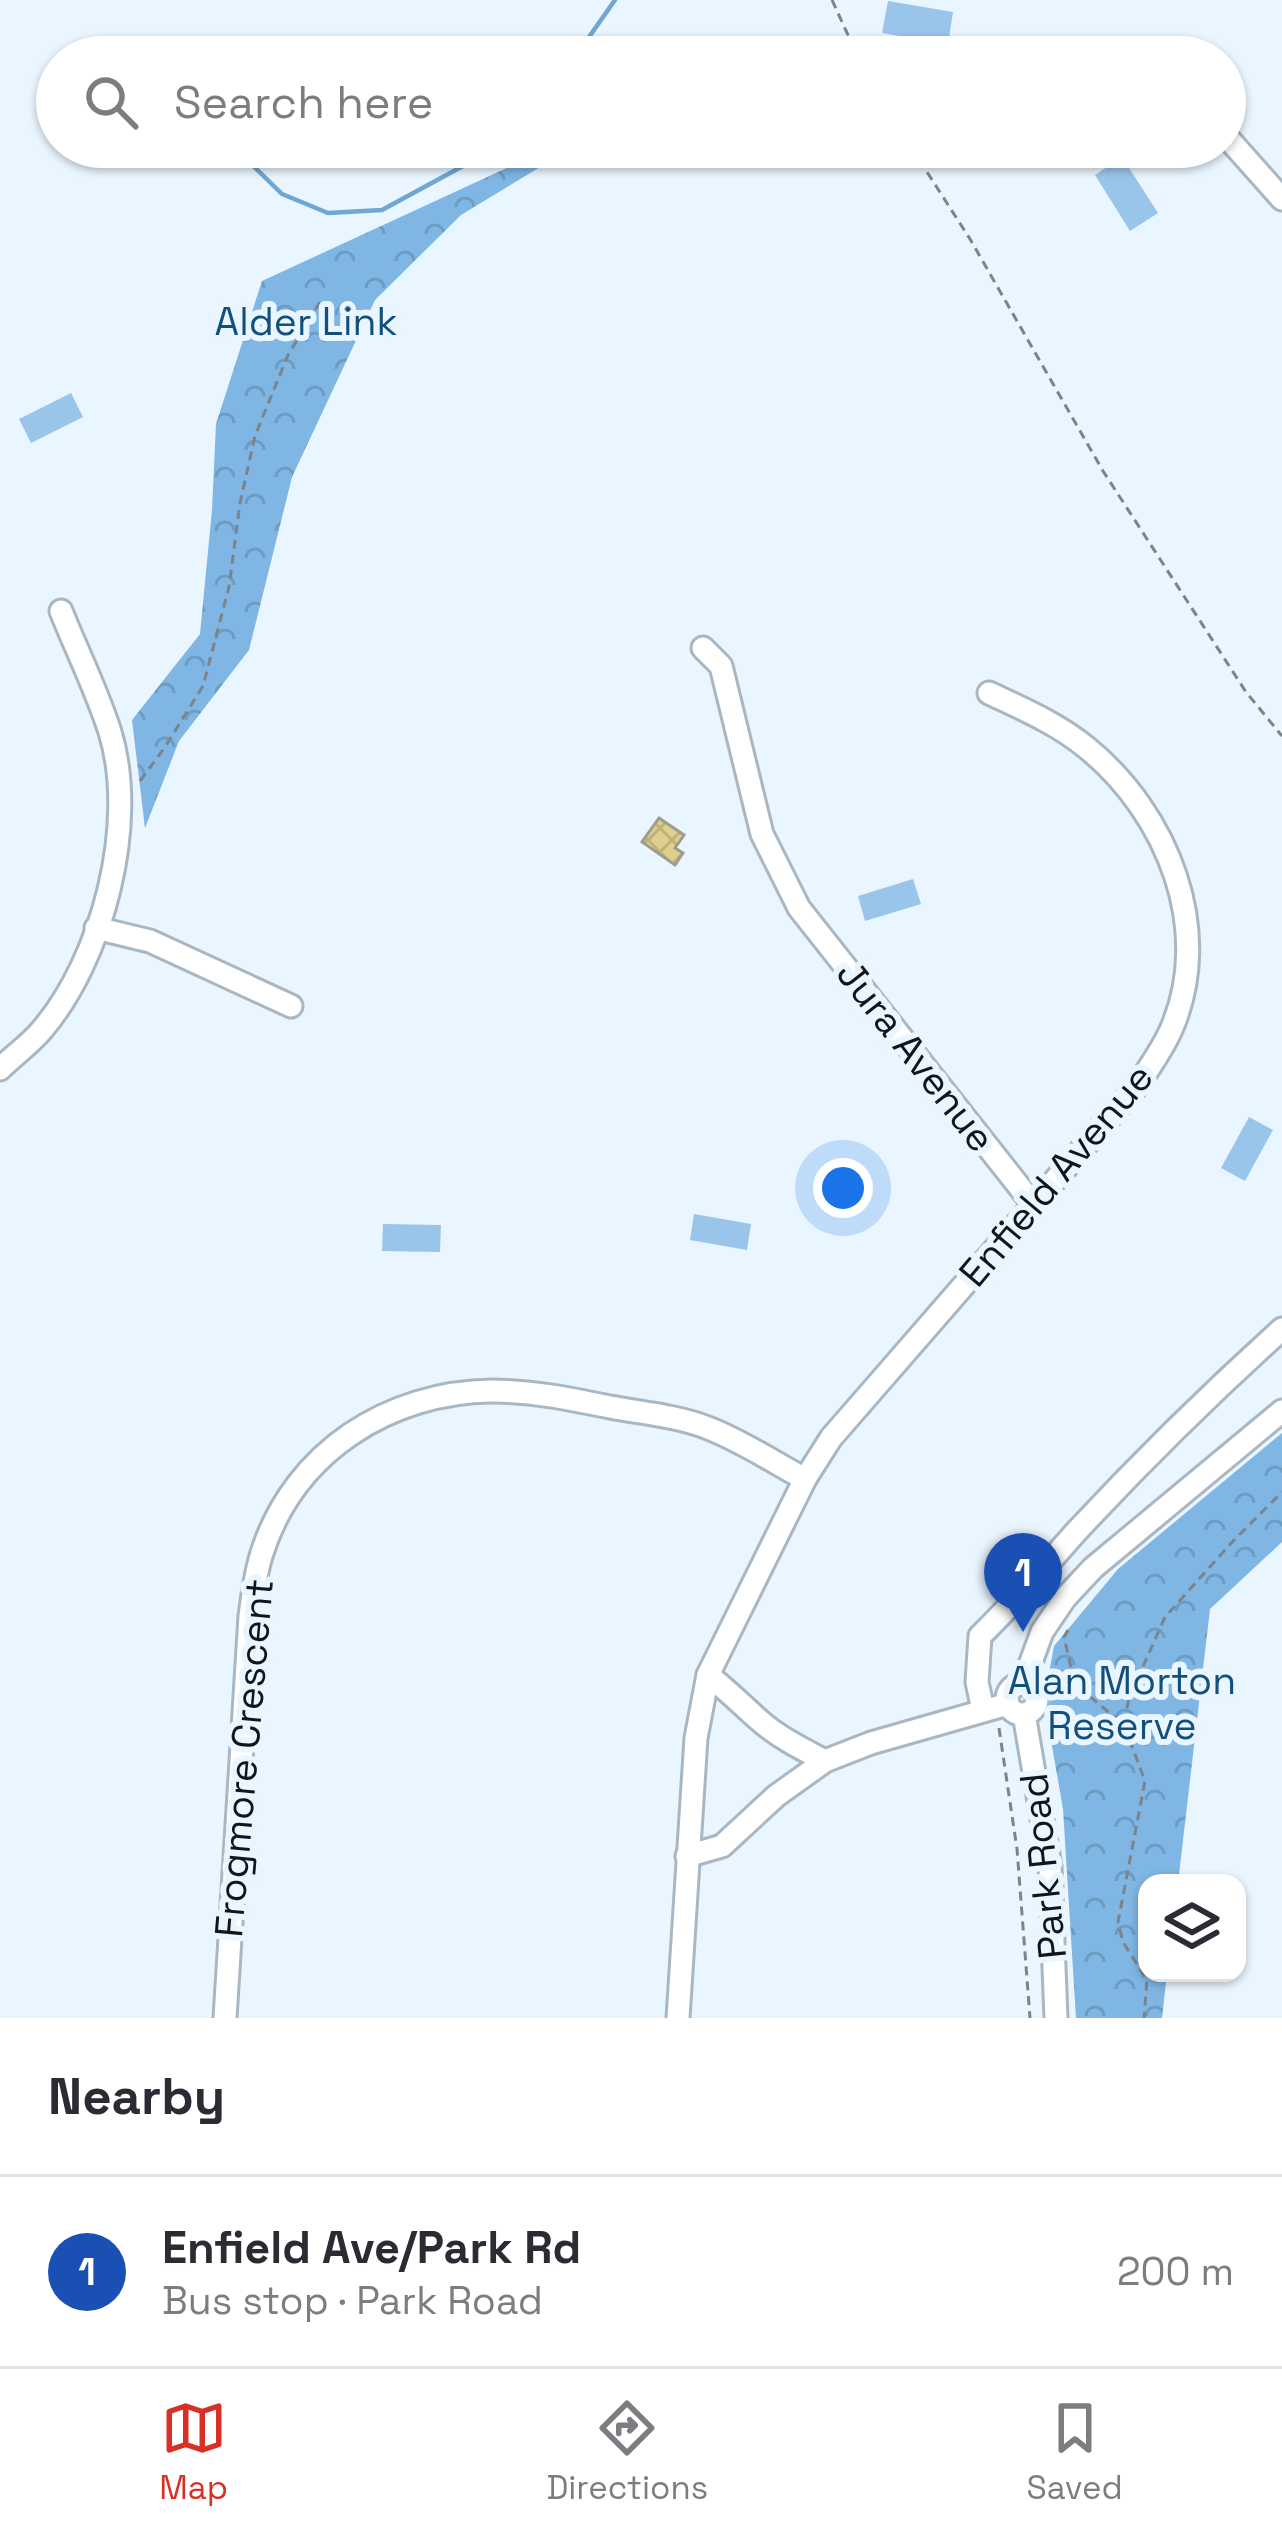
<!DOCTYPE html>
<meta charset="utf-8">
<style>
body{margin:0;font-family:"Space Grotesk",sans-serif;background:#f7f7f7;color:#2b2b33}
.controls{position:absolute;right:36px;bottom:36px;display:grid;overflow:hidden;border-radius:24px;box-shadow:0 3px 9px #0004}
.controls button{width:108px;height:108px;display:grid;place-items:center;padding:0;border:0;border-bottom:3px solid #e1e1e2;background:#fff;color:#2b2b33;font:60px sans-serif}
.you{position:absolute;left:843px;top:1188px;width:42px;height:42px;margin:-30px;border:9px solid #fff;border-radius:50%;background:#1a73e8;box-shadow:0 0 0 18px #1a73e833}
.badge{display:grid;place-items:center;width:78px;height:78px;border-radius:50%;background:#d93025;color:#fff;font-size:39px;font-weight:700}
.pin{position:absolute;translate:-50% -99px;filter:drop-shadow(0 3px 6px #0008)}
.pin::after{content:'';position:absolute;top:63px;width:42px;height:36px;background:inherit;clip-path:polygon(0 0,100% 0,50% 100%)}
.list{margin:0;padding:0;list-style:none}
h2{display:flex;justify-content:space-between;align-items:center;height:156px;margin:0;padding:0 48px;font-size:51px}
h2 small{font-size:39px;font-weight:400;color:#7c7c81}
.list li{display:grid;grid-template-columns:78px 1fr auto;gap:36px;align-items:center;box-sizing:border-box;height:192px;padding:0 48px;border-top:3px solid #e1e1e2}
.list b{display:block;font-size:45px;white-space:nowrap}
.list p{margin:0;font-size:39px;white-space:nowrap;color:#7c7c81}
.list em{font-size:39px;font-style:normal;color:#7c7c81}
.icon{flex:none;width:66px;height:66px;fill:none;stroke:currentColor;stroke-width:2;stroke-linecap:round;stroke-linejoin:round}
.map{position:relative;flex:none;width:1282px;height:2018px;overflow:hidden}
.search{position:absolute;background:#fff;box-shadow:0 3px 9px #0004;left:36px;right:36px;top:36px;height:132px;display:flex;align-items:center;gap:30px;box-sizing:border-box;padding:0 42px;border-radius:66px;color:#7c7c81;font-size:45px}
.sheet{height:348px;background:#fff}
nav{display:flex;justify-content:space-around;align-items:center;box-sizing:border-box;height:168px;border-top:3px solid #e1e1e2;background:#fff;font-size:33px;color:#7c7c81}
nav a{display:grid;justify-items:center;gap:6px}
nav .on{color:#d93025}
.map>svg:first-child{display:block}
.forest{fill:url(#forest-crowns)}
.garden{fill:#9ac5ea}
.lines{fill:none;stroke-linecap:round;stroke-linejoin:round}
.stream{stroke:#70a6d2;stroke-width:4.5}
.building{fill:url(#building-cross-hatch);stroke:#9f9c8c;stroke-width:3}
.minor-casing{stroke:#a9b7c3;stroke-width:27}
.path{stroke:#7b848b;stroke-width:3;stroke-dasharray:9 6;stroke-linecap:butt}
.minor{stroke:#fff;stroke-width:21}
.labels{text-anchor:middle;dominant-baseline:central;stroke-width:12;stroke-linejoin:round;paint-order:stroke}
.park-label{font-size:39px;fill:#12507b;stroke:#e9f5ff}
.street-label{font-size:39px;fill:#101519;stroke:#e9f5ff}
</style>
<div class="map">
<svg width="1282" height="2018" viewBox="0 0 1282 2018">
<defs>
<pattern id="forest-crowns" width="20" height="18" patternUnits="userSpaceOnUse" patternTransform="scale(3)"><rect width="20" height="18" fill="#7fb6e3"/><path d="M2 6a3 3 0 1 1 6 0M12 15a3 3 0 1 1 6 0" fill="none" stroke="#6d9cc2"/></pattern>
<pattern id="building-cross-hatch" width="8" height="8" patternUnits="userSpaceOnUse" patternTransform="scale(3)"><rect width="8" height="8" fill="#dfd08e"/><path d="M0 0l8 8M0 8l8-8" fill="none" stroke="#beb27a"/></pattern>
</defs>
<rect width="100%" height="100%" fill="#e9f5ff"/>
<!-- forest -->
<g class="forest">
<path d="M552,147h21l-112,68 -86,85 -83,177 -43,173 -70,91 -34,87 -13,-108 68,-86 12,-124 4,-86 46,-143z"/>
<path d="M1282,1433v109l-72,67 -32,274h-31v90h20l-5,45h-86l-13,-209 -19,-109 10,-54 64,-77z"/>
</g>
<!-- garden -->
<g class="garden">
<path d="M888,1l65,11 -5,32 -66,-11z"/>
<path d="M1122,157l36,56 -28,18 -35,-56z"/>
<path d="M71,393l12,24 -52,26 -12,-24z"/>
<path d="M913,879l8,25 -56,17 -7,-25z"/>
<path d="M1249,1117l24,13 -28,51 -24,-13z"/>
<path d="M694,1214l57,10 -4,26 -57,-10z"/>
<path d="M383,1224l58,1 -1,27 -58,-1z"/>
</g>
<g class="lines">
<!-- stream -->
<g class="stream">
<path d="M575,57l40,-57"/>
<path d="M234,147l48,47 46,19 54,-3 116,-63"/>
</g>
</g>
<!-- building -->
<path class="building" d="M659,818l25,17 -9,13 8,5 -8,12 -33,-23z"/>
<g class="lines">
<!-- minor casing -->
<g class="minor-casing">
<g id="minor">
<path d="M1225,135l57,64"/>
<path d="M703,648l18,18 41,168 37,74 234,296"/>
<path d="M96,928l54,13 141,65"/>
<path d="M0,1069c13,-13 29,-24 41,-38 62,-72 97,-208 69,-299 -13,-41 -33,-81 -49,-121"/>
<path d="M708,1675c18,14 33,29 51,45 19,17 43,29 66,41"/>
<circle cx="1022" cy="1699" r="15"/>
<path d="M1023,1684l19,-52 23,-34 28,-30 189,-157"/>
<path d="M983,1710l-6,-28 3,-46c34,-33 64,-68 95,-103 66,-71 135,-139 207,-204"/>
<path d="M1024,1714l26,152 6,152"/>
<path d="M687,1856l35,-10 54,-50 49,-35 46,-18 137,-39"/>
<path d="M225,2018l25,-402c3,-21 5,-42 12,-63 32,-101 127,-161 230,-162 40,0 79,8 118,16 32,6 68,9 98,21 34,13 65,34 97,51"/>
<path d="M678,2018l18,-280 12,-63 97,-196 26,-41 306,-352c12,-18 25,-36 34,-56 44,-100 -4,-217 -84,-282 -29,-24 -64,-39 -98,-55"/>
</g>
</g>
<!-- path -->
<g class="path">
<path d="M832,0l26,57"/>
<path d="M911,147l59,92 133,232 143,221 36,44"/>
<path d="M140,781l25,-34 38,-61 26,-99 11,-84 15,-67 33,-81 35,-58"/>
<path d="M1068,1630l-4,7 8,35 9,17 43,36 21,56 -27,141 5,20 24,38 -3,38"/>
<path d="M1047,1671l25,1"/>
<path d="M1124,1723l5,-25 36,-81 69,-77 48,-48"/>
<path d="M999,1728l18,121 13,169"/>
</g>
<!-- minor -->
<use href="#minor" class="minor"/>
</g>
<g class="labels">
<!-- park labels -->
<g class="park-label">
<text x="306" y="321">Alder Link</text>
<text x="1122" y="1680">Alan Morton<tspan x="1122" dy="45">Reserve</tspan></text>
</g>
<!-- street labels -->
<g class="street-label">
<text transform="translate(916 1056) rotate(52)">Jura Avenue</text>
<text transform="translate(1056 1175) rotate(-50)">Enfield Avenue</text>
<text transform="translate(244 1758) rotate(-85)">Frogmore Crescent</text>
<text transform="translate(1043 1866) rotate(-96)">Park Road</text>
</g>
</g>
</svg>
<div class="controls">
<button><svg class="icon" aria-label="layers" viewBox="0 0 24 24"><path d="M12 4l9 5-9 5-9-5zM3 14l9 5 9-5"/></svg></button>
</div>
<div class="you"></div>
<div class="pin badge" style="left:1023px;top:1632px;background:#1a4fb4">1</div>
<div class="search"><svg class="icon" aria-label="search" viewBox="0 0 24 24"><circle cx="10" cy="10" r="6"/><path d="M15 15l6 6"/></svg>Search here</div>
</div>
<section class="sheet">
<h2>Nearby<small></small></h2>
<ul class="list">
<li><span class="badge" style="background:#1a4fb4">1</span><div><b>Enfield Ave/Park Rd</b><p>Bus stop · Park Road</p></div><em>200 m</em></li>
</ul>
</section>
<nav>
<a class="on"><svg class="icon" aria-label="map" viewBox="0 0 24 24"><path d="M3 6l6-2 6 2 6-2v14l-6 2-6-2-6 2zM9 4v14M15 6v14"/></svg>Map</a>
<a><svg class="icon" aria-label="directions" viewBox="0 0 24 24"><path d="M12 3l9 9-9 9-9-9zM9 14v-3h6M13 9l2 2-2 2"/></svg>Directions</a>
<a><svg class="icon" aria-label="saved" viewBox="0 0 24 24"><path d="M7 4h10v16l-5-4-5 4z"/></svg>Saved</a>
</nav>
